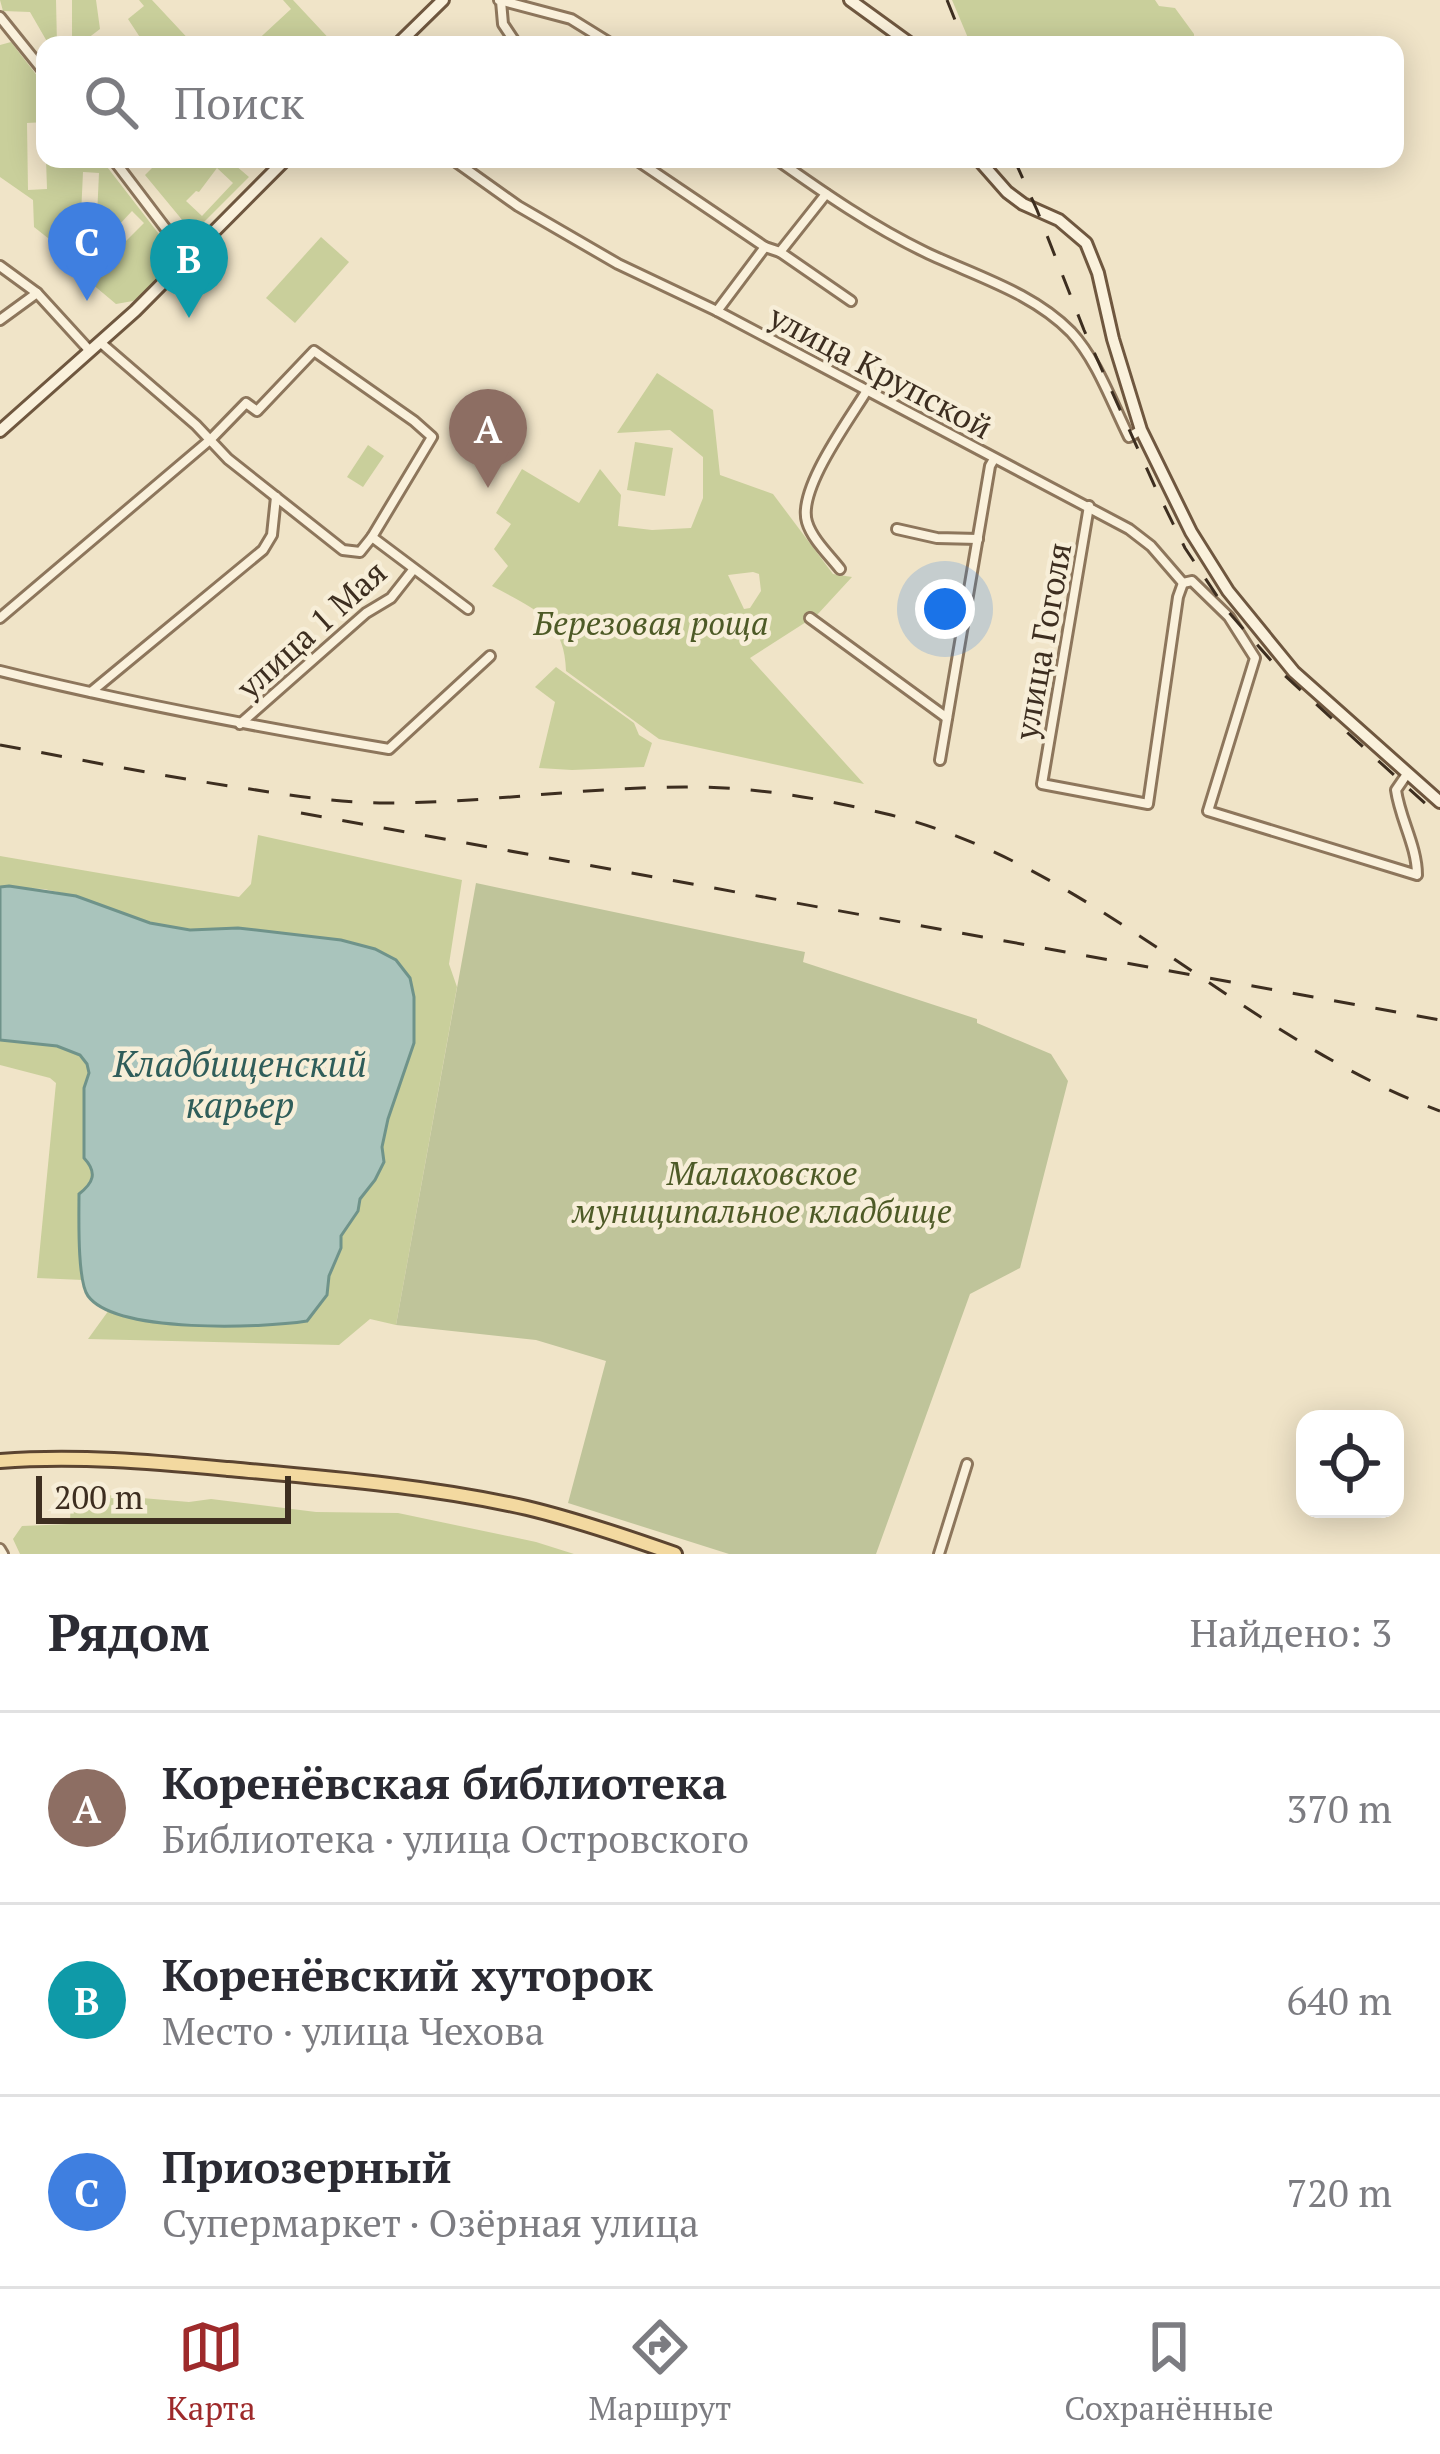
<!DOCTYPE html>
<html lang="ru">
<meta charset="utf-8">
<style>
body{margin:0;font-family:"PT Serif",serif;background:#f2f2f3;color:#2b2b33}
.controls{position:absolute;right:36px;bottom:36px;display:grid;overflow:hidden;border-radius:24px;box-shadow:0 6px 30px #0003}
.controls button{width:108px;height:108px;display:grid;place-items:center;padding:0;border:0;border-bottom:3px solid #e1e1e2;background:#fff;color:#2b2b33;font:60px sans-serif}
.scale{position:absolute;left:36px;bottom:30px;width:255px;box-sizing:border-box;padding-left:12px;border:6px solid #3d2e20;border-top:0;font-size:33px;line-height:42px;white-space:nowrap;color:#3d2e20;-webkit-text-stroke:9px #f7eed8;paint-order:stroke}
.you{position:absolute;left:945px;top:609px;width:42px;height:42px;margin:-30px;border:9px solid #fff;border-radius:50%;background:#1a73e8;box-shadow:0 0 0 18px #1a73e833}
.badge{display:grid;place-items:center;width:78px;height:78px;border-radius:50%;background:#9e2a2b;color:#fff;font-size:39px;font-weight:700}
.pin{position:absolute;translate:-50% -99px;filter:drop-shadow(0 3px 6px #0008)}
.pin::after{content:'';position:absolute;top:63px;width:42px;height:36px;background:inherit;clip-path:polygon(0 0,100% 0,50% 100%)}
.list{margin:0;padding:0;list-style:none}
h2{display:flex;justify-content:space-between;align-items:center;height:156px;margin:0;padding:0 48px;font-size:51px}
h2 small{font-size:39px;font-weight:400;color:#7c7c81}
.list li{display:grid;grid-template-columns:78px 1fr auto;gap:36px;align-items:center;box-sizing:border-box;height:192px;padding:0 48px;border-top:3px solid #e1e1e2}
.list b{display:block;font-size:45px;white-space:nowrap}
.list p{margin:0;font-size:39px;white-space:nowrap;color:#7c7c81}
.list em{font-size:39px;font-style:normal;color:#7c7c81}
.icon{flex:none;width:66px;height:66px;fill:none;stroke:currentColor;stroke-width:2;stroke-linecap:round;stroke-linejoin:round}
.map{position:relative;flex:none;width:1440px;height:1554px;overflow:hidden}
.search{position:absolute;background:#fff;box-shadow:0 6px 30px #0003;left:36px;right:36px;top:36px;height:132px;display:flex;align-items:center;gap:30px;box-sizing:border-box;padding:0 42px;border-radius:24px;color:#7c7c81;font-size:45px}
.sheet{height:732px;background:#fff}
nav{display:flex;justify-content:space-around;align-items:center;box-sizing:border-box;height:168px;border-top:3px solid #e1e1e2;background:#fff;font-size:33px;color:#7c7c81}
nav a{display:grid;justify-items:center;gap:6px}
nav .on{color:#9e2a2b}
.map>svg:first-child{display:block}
.green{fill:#c9cf9b;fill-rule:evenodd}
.cemetery{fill:#bfc49a}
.water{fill:#a9c4bc;stroke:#6f938a;stroke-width:3}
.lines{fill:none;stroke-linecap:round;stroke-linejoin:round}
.street-casing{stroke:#8d765c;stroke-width:14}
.secondary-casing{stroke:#6f573f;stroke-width:16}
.primary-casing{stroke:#5b4430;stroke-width:18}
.street{stroke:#faf1dc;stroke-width:8}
.secondary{stroke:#faf1dc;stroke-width:10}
.primary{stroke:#f3d9a0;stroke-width:12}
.rail{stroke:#3d2e20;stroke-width:3;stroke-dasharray:21 21;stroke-linecap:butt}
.labels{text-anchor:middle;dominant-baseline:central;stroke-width:9;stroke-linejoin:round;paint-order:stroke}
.street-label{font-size:33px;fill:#3d2e20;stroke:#f7eed8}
.park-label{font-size:33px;font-style:italic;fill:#4d5a26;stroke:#f7eed8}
.water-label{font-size:36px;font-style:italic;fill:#2f5d5a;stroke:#f7eed8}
</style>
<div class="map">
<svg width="1440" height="1554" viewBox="0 0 1440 1554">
<rect width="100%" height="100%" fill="#f0e4c8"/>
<!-- green -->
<g class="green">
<path d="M0,0h56l1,44 15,-1v-43h24l4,29 -21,16h-30l-19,-33 -27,-1z"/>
<path d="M139,0h13l42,45h-49l-17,-26 16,-13z"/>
<path d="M283,0h10l42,45h-83l39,-36z"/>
<path d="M952,0h203l4,6 16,2 19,26v11h-223z"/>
<path d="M11,42l34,44v36l-18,1 1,67 19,-1 -1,-30h55l71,92 -3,23 -36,27 -17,3 -25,-21 9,-23 -7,-15 -2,-12 -10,5 -4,23 -43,-34 -1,-27 -33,-23v-132zM83,172l16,1 -2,43 -16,-1zM132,211l12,12 -31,31 -11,-11z"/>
<path d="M161,159h67l21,18 -56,56 -48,-58zM217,168l16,15 -31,33 -16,-15 10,-10 3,1z"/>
<path d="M321,237l28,25 -54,61 -29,-25z"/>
<path d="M657,373l56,37 7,65 53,19 60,80 19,3 -35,38 -67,43 114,126 -205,-45 -93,-68c-1,-52 -33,-63 -74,-85l16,-20 -14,-17 17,-25 -15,-11 26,-44 57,34 21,-34 21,26 -3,31 34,4 39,-2 12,-30v-41l-33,-27 -53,3zM753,572l6,2 2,17 -11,17 -6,1 -16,-34z"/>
<path d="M635,442l38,6 -8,48 -38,-6z"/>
<path d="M368,445l16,11 -21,31 -16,-10z"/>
<path d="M556,667l78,56 5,12 13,8 -8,24 -72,3 -33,-2 16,-66 -20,-15z"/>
<path d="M258,835l204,45 -13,84 8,23 -61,338 -26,-6 -31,26 -251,-6 21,-29 65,15 28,-1 125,-29 2,-19 12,-28v-12l16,-25 3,-12 15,-19 9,-18 -2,-15 6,-28 26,-76 -73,-103 -103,-12 -48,2 -40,-7 -74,-27 -32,-7 -44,-2v-31l239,41 12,-13z"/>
<path d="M0,1040l57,6 23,9 7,9 2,9 -5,15v70c20,21 -3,40 -5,63 -1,16 2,43 4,59l-46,-2 19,-195 -6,-5 -50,-13z"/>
<path d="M71,1492l118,10 22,-3 105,13 82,1 138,29 38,12h-554l-7,-15 9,-13 48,-2z"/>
</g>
<!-- cemetery -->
<path class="cemetery" d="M476,883l329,69 -2,10 174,57v4l74,31 17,27 -48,187 -50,26 -94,260h-147l-161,-51 38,-142 -70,-21 -140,-15z"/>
<!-- water -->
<path class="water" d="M9,886l67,10 74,27 40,7 48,-2 103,12 34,9 21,11 14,18 4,19v46l-26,76 -6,28 2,15 -9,18 -15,19 -2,12 -17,25v12l-12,28 -2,19 -20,26c-44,7 -191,13 -219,-25 -11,-15 -9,-81 -9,-102 14,-11 19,-21 5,-36v-70l5,-15 -2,-9 -7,-9 -23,-9 -57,-6v-153z"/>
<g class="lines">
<!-- street casing -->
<g class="street-casing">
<g id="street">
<path d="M499,0l72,19 42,26"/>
<path d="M501,1l2,23 14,21"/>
<path d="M0,17l45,56"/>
<path d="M113,159l75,99"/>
<path d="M452,159l66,47 100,58 99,47 412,218 22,17 32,37 9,-2 37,36 26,41 -47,153 209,64c0,-29 -17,-56 -21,-85l11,-16"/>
<path d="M635,159l130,88 15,5 71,49"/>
<path d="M776,159c48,34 97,68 149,93 50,24 107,40 146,80 26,28 41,71 58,105l12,-7"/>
<path d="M780,252l46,-58"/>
<path d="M0,266l37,27 53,58"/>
<path d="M717,311l48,-64"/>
<path d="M0,320l37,-27"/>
<path d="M1089,506l-47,278 106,20 30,-207 5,-14"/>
<path d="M897,529l40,9 41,1"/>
<path d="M372,537l96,72"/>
<path d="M840,569c-11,-14 -28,-30 -33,-47 -10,-32 42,-102 59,-130"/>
<path d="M0,618l211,-179 35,-36 11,8 57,-60 100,70 18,16 -60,100 -12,15 -17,-2 -115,-91 -32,-34 -95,-82"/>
<path d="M810,618l137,100"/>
<path d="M0,671c128,32 258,56 389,78l101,-93"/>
<path d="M91,692l172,-142 9,-15 4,-38"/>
<path d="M240,724l126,-111 25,-15 22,-28"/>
<path d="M940,760l50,-294 4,-7"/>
<path d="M0,1549l3,5"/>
<path d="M939,1554l28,-90"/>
</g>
</g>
<!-- secondary casing -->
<g class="secondary-casing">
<g id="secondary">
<path d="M850,0l62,45"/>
<path d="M397,45l46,-45"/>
<path d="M978,159l29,33 16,12 36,16 27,23 12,30 15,66 28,91 50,102 37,59 66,81 146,130"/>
<path d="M0,431l135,-120 151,-152"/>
</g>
</g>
<!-- primary casing -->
<g class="primary-casing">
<path id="primary" d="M0,1461c77,-6 152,1 228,8 100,9 201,17 299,39 50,12 100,29 148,46"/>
</g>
<!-- street -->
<use href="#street" class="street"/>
<!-- secondary -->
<use href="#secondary" class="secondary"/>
<!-- primary -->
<use href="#primary" class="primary"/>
<!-- rail -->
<g class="rail">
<path d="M947,0l18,45"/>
<path d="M1014,159l23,51 47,120 72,159 29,59 40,60 57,65 158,144"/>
<path d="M0,745c83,15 166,32 250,44 45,7 90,14 136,14 100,0 199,-16 299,-16 68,-1 139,12 206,28 206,52 352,224 549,296"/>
<path d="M301,813l1139,207"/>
</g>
</g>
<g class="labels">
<!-- street labels -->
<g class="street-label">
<text transform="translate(881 371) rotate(28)">улица Крупской</text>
<text transform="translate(311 629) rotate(-42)">улица 1 Мая</text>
<text transform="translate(1042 641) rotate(-80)">улица Гоголя</text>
</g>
<!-- park labels -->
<g class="park-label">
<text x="651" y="622">Березовая роща</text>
<text x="762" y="1172">Малаховское<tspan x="762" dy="38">муниципальное кладбище</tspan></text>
</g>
<!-- water labels -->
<g class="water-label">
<text x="240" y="1063">Кладбищенский<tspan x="240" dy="41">карьер</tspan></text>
</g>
</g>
</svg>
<div class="controls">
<button><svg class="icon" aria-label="locate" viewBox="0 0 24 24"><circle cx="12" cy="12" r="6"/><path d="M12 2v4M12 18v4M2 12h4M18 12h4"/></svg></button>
</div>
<div class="scale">200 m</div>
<div class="you"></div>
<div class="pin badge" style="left:488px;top:488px;background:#8d6e63">A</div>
<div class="pin badge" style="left:189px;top:318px;background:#0f9aa8">B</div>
<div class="pin badge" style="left:87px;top:301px;background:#3f7fe0">C</div>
<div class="search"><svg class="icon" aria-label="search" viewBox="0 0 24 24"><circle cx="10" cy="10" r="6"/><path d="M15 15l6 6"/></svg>Поиск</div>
</div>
<section class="sheet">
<h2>Рядом<small>Найдено: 3</small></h2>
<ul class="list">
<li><span class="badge" style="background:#8d6e63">A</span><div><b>Коренёвская библиотека</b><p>Библиотека · улица Островского</p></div><em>370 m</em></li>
<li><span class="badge" style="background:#0f9aa8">B</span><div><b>Коренёвский хуторок</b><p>Место · улица Чехова</p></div><em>640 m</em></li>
<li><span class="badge" style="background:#3f7fe0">C</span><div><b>Приозерный</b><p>Супермаркет · Озёрная улица</p></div><em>720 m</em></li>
</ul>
</section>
<nav>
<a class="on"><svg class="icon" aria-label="map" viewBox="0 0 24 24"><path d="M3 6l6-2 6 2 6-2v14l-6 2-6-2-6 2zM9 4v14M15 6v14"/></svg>Карта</a>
<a><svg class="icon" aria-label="directions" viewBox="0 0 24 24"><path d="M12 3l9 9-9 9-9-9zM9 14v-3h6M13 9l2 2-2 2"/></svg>Маршрут</a>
<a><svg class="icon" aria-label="saved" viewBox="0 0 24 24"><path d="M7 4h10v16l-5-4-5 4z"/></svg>Сохранённые</a>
</nav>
